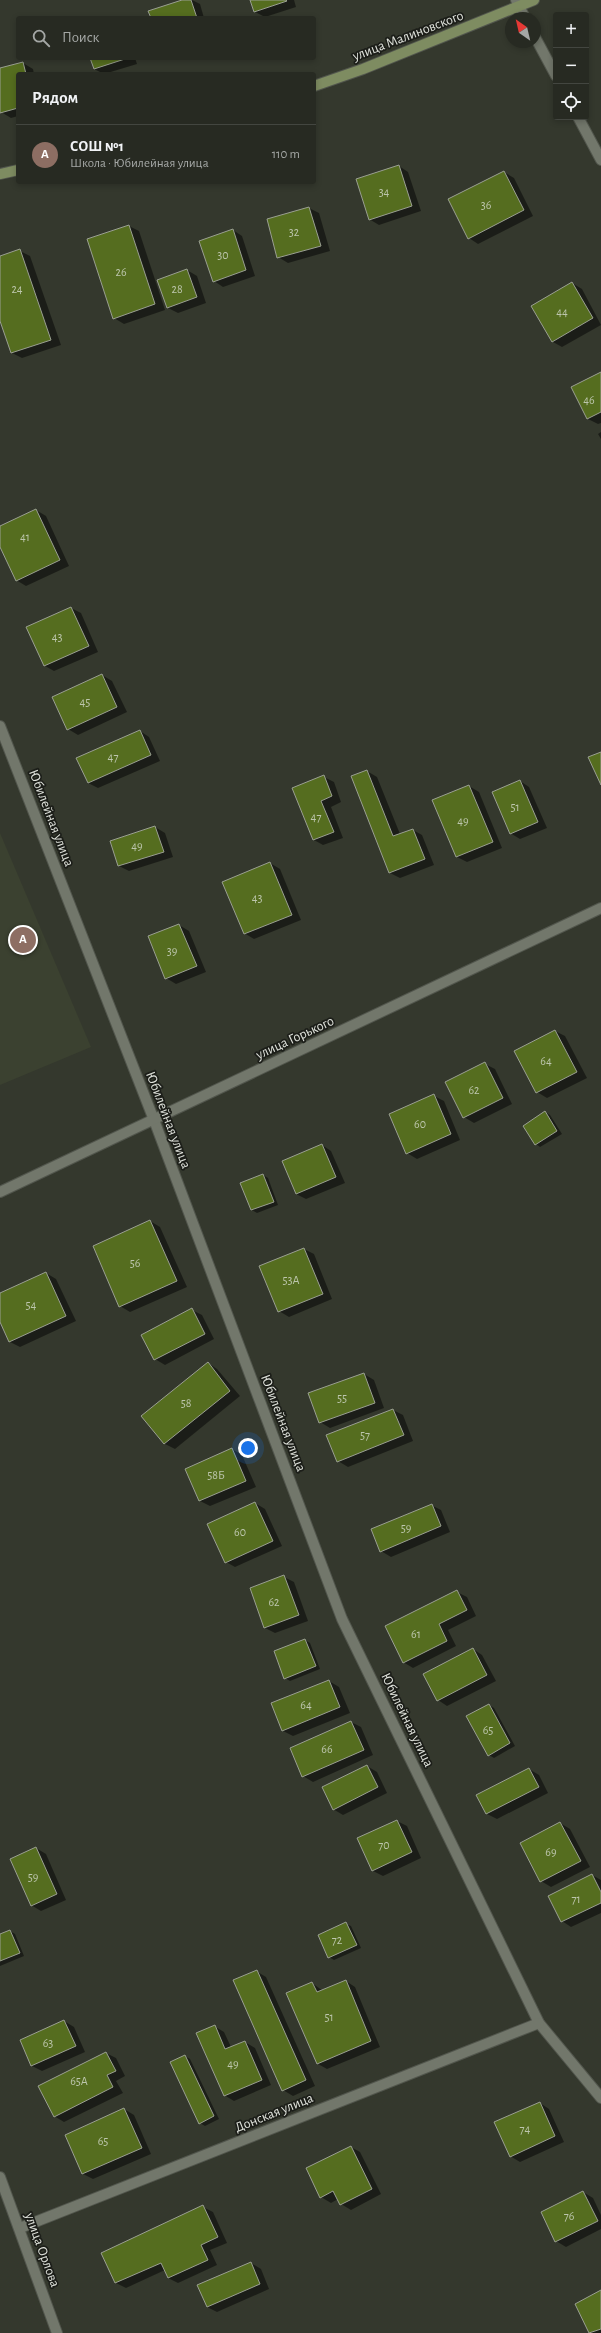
<!DOCTYPE html>
<html lang="ru">
<meta charset="utf-8">
<style>
body{margin:0;font-family:"Alegreya Sans",sans-serif;background:#33362f;color:#f1f3f6}
.controls{position:absolute;right:12px;top:12px;display:grid;overflow:hidden;border-radius:4px;box-shadow:0 2px 6px #0003}
.controls button{width:36px;height:36px;display:grid;place-items:center;padding:0;border:0;border-bottom:1px solid #434640;background:#272a22;color:#f1f3f6;font:20px sans-serif}
.compass{position:absolute;left:505px;top:12px;width:36px;height:36px;border-radius:50%;background:#272a22;box-shadow:0 2px 6px #0003;rotate:326deg}
.you{position:absolute;left:248px;top:1448px;width:14px;height:14px;margin:-10px;border:3px solid #fff;border-radius:50%;background:#1a73e8;box-shadow:0 0 0 6px #1a73e833}
.badge{display:grid;place-items:center;width:26px;height:26px;border-radius:50%;background:#8abfa5;color:#fff;font-size:13px;font-weight:700}
.pin{position:absolute;translate:-50% -50%;border:2px solid #fff;box-shadow:0 1px 4px #0006}
.list{margin:0;padding:0;list-style:none}
h2{display:flex;justify-content:space-between;align-items:center;height:52px;margin:0;padding:0 16px;font-size:17px}
h2 small{font-size:13px;font-weight:400;color:#a4a7a5}
.list li{display:grid;grid-template-columns:26px 1fr auto;gap:12px;align-items:center;box-sizing:border-box;height:60px;padding:0 16px;border-top:1px solid #434640}
.list b{display:block;font-size:15px;white-space:nowrap}
.list p{margin:0;font-size:13px;white-space:nowrap;color:#a4a7a5}
.list em{font-size:13px;font-style:normal;color:#a4a7a5}
.icon{flex:none;width:22px;height:22px;fill:none;stroke:currentColor;stroke-width:2;stroke-linecap:round;stroke-linejoin:round}
.map{position:relative;flex:none;width:601px;height:2333px;overflow:hidden}
.search{position:absolute;background:#272a22;box-shadow:0 2px 6px #0003;left:16px;top:16px;width:300px;height:44px;display:flex;align-items:center;gap:10px;box-sizing:border-box;padding:0 14px;border-radius:4px;color:#a4a7a5;font-size:15px}
.panel{position:absolute;background:#272a22;box-shadow:0 2px 6px #0003;left:16px;top:72px;width:300px;height:112px;border-radius:4px}
.map>svg:first-child{display:block}
.built{fill:#3b4130}
.shadow{fill:#0007}
.building{fill:#556d1f;stroke:#9a9f92}
.lines{fill:none;stroke-linecap:round;stroke-linejoin:round}
.street-casing{stroke:#52564d;stroke-width:12}
.secondary-casing{stroke:#52564d;stroke-width:12}
.street{stroke:#72776b;stroke-width:10}
.secondary{stroke:#7e8c61;stroke-width:10}
.labels{text-anchor:middle;dominant-baseline:central;stroke-width:3.5;stroke-linejoin:round;paint-order:stroke}
.number-label{font-size:12px;fill:#bdc6ad}
.street-label{font-size:14px;fill:#e0e3dc;stroke:#1c1e19}
</style>
<div class="map">
<svg width="601" height="2333" viewBox="0 0 601 2333">
<rect width="100%" height="100%" fill="#34382d"/>
<!-- built -->
<path class="built" d="M0,833l91,214 -91,38z"/>
<!-- shadow -->
<g class="shadow">
<path d="M186,0h6l8,4 4,14h-52z"/>
<path d="M251,0h43l2,7 -31,10 -10,-5z"/>
<path d="M91,58h44l2,6 -33,10 -10,-5z"/>
<path d="M23,63l10,6 1,5h-16v42l-7,2 -10,-6 -1,-3v-40z"/>
<path d="M399,166l9,6 13,39 -42,14 -10,-6z"/>
<path d="M504,172l10,6 19,38 -55,28 -9,-6z"/>
<path d="M309,208l10,5 11,38 -42,12 -10,-6z"/>
<path d="M129,226l10,5 26,79 -41,14 -10,-6z"/>
<path d="M233,230l9,6 13,40 -32,11 -9,-6z"/>
<path d="M20,251l10,5 31,89 -39,13 -10,-5 -12,-35v-61z"/>
<path d="M187,270l10,6 9,27 -28,10 -10,-5z"/>
<path d="M572,283l10,6 19,36 -39,22 -9,-5z"/>
<path d="M601,373v50l-3,1 -10,-5 -16,-31z"/>
<path d="M601,432v7l-3,-5z"/>
<path d="M36,510l10,6 23,50 -43,20 -10,-6 -16,-35v-18z"/>
<path d="M71,608l10,5 17,39 -44,19 -9,-5 -17,-39z"/>
<path d="M102,675l10,6 15,31 -49,23 -10,-6z"/>
<path d="M140,731l9,6 11,24 -62,27 -10,-5z"/>
<path d="M367,771l10,6 23,57 13,-4 9,5 12,30 -34,13 -10,-5 -38,-96z"/>
<path d="M324,777l10,5 7,20 -10,5 12,31 -20,7 -9,-5 -20,-52z"/>
<path d="M520,781l9,6 18,41 -27,11 -10,-6z"/>
<path d="M469,786l10,6 23,56 -35,14 -10,-5z"/>
<path d="M155,827l10,6 8,24 -44,14 -10,-5 -8,-25z"/>
<path d="M270,863l10,6 21,51 -47,19 -10,-6z"/>
<path d="M179,925l10,6 17,41 -30,12 -10,-6z"/>
<path d="M555,1031l10,5 22,42 -40,20 -10,-6 -21,-41z"/>
<path d="M485,1064l10,5 17,35 -38,19 -10,-6z"/>
<path d="M434,1096l10,5 16,39 -43,19 -10,-6z"/>
<path d="M545,1112l5,3 12,19 -22,13 -4,-3z"/>
<path d="M322,1145l9,6 14,32 -39,16 -10,-5z"/>
<path d="M263,1175l5,3 10,27 -21,8 -5,-3 -10,-27z"/>
<path d="M150,1221l10,6 27,60 -57,25 -10,-6z"/>
<path d="M304,1249l10,5 18,45 -43,18 -10,-6 -18,-45z"/>
<path d="M46,1273l10,6 20,42 -56,26 -10,-5 -10,-22v-26z"/>
<path d="M192,1310l10,5 12,24 -49,26 -10,-6z"/>
<path d="M208,1363l9,6 23,27 -65,53 -10,-5 -23,-28z"/>
<path d="M364,1374l10,6 10,28 -54,20 -10,-6z"/>
<path d="M393,1410l10,5 10,26 -65,26 -10,-6z"/>
<path d="M232,1449l10,6 14,32 -46,19 -10,-5 -14,-32z"/>
<path d="M255,1503l10,6 17,37 -47,21 -9,-5z"/>
<path d="M431,1505l10,5 9,22 -59,25 -10,-6z"/>
<path d="M284,1577l10,5 14,39 -33,12 -10,-5z"/>
<path d="M457,1592l10,5 9,19 -28,14 8,16 -43,22 -10,-6z"/>
<path d="M305,1640l5,3 10,26 -30,12 -5,-3z"/>
<path d="M473,1649l9,6 14,26 -49,25 -9,-6z"/>
<path d="M329,1681l10,6 11,26 -57,23 -10,-5 -11,-27z"/>
<path d="M489,1705l5,3 21,38 -21,12 -5,-3z"/>
<path d="M351,1722l10,5 12,28 -60,27 -10,-6z"/>
<path d="M367,1766l10,6 10,21 -44,22 -10,-6z"/>
<path d="M529,1769l10,6 9,18 -51,26 -10,-5z"/>
<path d="M397,1821l10,5 14,32 -38,18 -10,-5 -15,-32z"/>
<path d="M560,1823l10,6 20,38 -39,20 -10,-6z"/>
<path d="M36,1848l10,6 20,46 -25,11 -10,-6z"/>
<path d="M592,1875l9,5v33l-30,14 -9,-6z"/>
<path d="M346,1924l5,2 10,22 -27,12 -5,-3z"/>
<path d="M10,1931l5,3 9,22 -24,10v-30z"/>
<path d="M256,1971l10,6 49,109 -22,10 -10,-6z"/>
<path d="M346,1981l9,6 25,60 -53,22 -9,-5 -6,-81 11,8z"/>
<path d="M64,2021l10,6 11,25 -43,19 -10,-5 -11,-25z"/>
<path d="M214,2026l10,6 7,15 14,-5 10,6 16,37 -37,16 -10,-6z"/>
<path d="M106,2053l10,5 9,18 -9,5 7,12 -59,29 -10,-6z"/>
<path d="M185,2056l5,3 29,60 -14,7 -5,-3z"/>
<path d="M540,2103l9,6 15,33 -44,20 -10,-6z"/>
<path d="M124,2109l10,6 17,39 -58,25 -10,-5 -17,-39z"/>
<path d="M351,2147l9,5 21,42 -30,16 -10,-6 -3,-5 -7,4 -10,-6z"/>
<path d="M583,2192l10,6 8,17v14l-35,18 -10,-6z"/>
<path d="M203,2207l10,5 14,31 -17,7 7,15 -39,18 -10,-5 -3,-8 -39,18 -10,-5 -14,-30z"/>
<path d="M251,2263l10,6 8,20 -52,23 -10,-5z"/>
<path d="M601,2291v42h-11l-14,-29z"/>
</g>
<!-- building -->
<g class="building">
<path d="M182,0h9l6,18h-46l-3,-7z"/>
<path d="M250,0h36l1,1 -33,11z"/>
<path d="M90,58h38l-34,11z"/>
<path d="M23,62l3,12h-8v34l-18,5v-45z"/>
<path d="M399,165l13,41 -43,14 -13,-41z"/>
<path d="M504,171l20,39 -56,29 -20,-40z"/>
<path d="M309,207l12,39 -44,12 -10,-39z"/>
<path d="M129,225l26,79 -42,15 -26,-80z"/>
<path d="M233,229l13,41 -33,12 -14,-41z"/>
<path d="M20,249l31,91 -40,13 -11,-32v-65z"/>
<path d="M187,269l10,28 -30,11 -10,-28z"/>
<path d="M572,282l21,36 -41,24 -21,-36z"/>
<path d="M601,372v40l-14,7 -16,-32z"/>
<path d="M36,509l24,51 -44,21 -16,-34v-21z"/>
<path d="M71,607l18,39 -45,20 -18,-39z"/>
<path d="M102,674l15,33 -50,23 -15,-33z"/>
<path d="M140,730l11,25 -63,28 -12,-25z"/>
<path d="M601,752v33l-13,-28z"/>
<path d="M367,770l26,66 20,-7 12,30 -36,14 -38,-97z"/>
<path d="M324,775l8,21 -11,5 13,31 -21,8 -21,-52z"/>
<path d="M520,780l18,42 -28,12 -18,-42z"/>
<path d="M469,785l24,57 -37,15 -24,-57z"/>
<path d="M155,826l9,26 -46,14 -8,-25z"/>
<path d="M270,862l22,53 -48,19 -22,-52z"/>
<path d="M179,924l18,42 -32,13 -17,-43z"/>
<path d="M555,1030l22,42 -41,21 -22,-42z"/>
<path d="M485,1062l18,36 -40,20 -18,-36z"/>
<path d="M434,1094l17,40 -45,20 -17,-40z"/>
<path d="M545,1111l12,20 -22,14 -12,-19z"/>
<path d="M322,1144l14,33 -40,17 -14,-33z"/>
<path d="M263,1174l11,28 -23,8 -11,-27z"/>
<path d="M150,1220l27,61 -58,26 -26,-61z"/>
<path d="M304,1248l19,46 -45,18 -19,-46z"/>
<path d="M46,1272l20,44 -57,26 -9,-20v-29z"/>
<path d="M192,1308l13,26 -51,26 -13,-25z"/>
<path d="M208,1362l22,29 -66,53 -23,-28z"/>
<path d="M364,1373l11,30 -56,20 -11,-30z"/>
<path d="M393,1409l11,26 -67,27 -11,-27z"/>
<path d="M232,1448l14,33 -47,20 -14,-32z"/>
<path d="M255,1502l18,39 -48,22 -18,-39z"/>
<path d="M432,1504l9,22 -61,26 -9,-23z"/>
<path d="M284,1575l15,40 -35,13 -14,-40z"/>
<path d="M457,1590l10,20 -28,14 8,17 -44,22 -18,-37z"/>
<path d="M305,1639l11,27 -32,13 -10,-28z"/>
<path d="M473,1648l14,27 -50,26 -14,-27z"/>
<path d="M329,1680l11,27 -58,24 -11,-28z"/>
<path d="M489,1704l21,39 -22,13 -22,-40z"/>
<path d="M351,1721l13,29 -62,27 -12,-29z"/>
<path d="M367,1765l11,22 -45,23 -11,-23z"/>
<path d="M529,1768l10,19 -53,27 -10,-19z"/>
<path d="M397,1820l15,32 -40,19 -15,-33z"/>
<path d="M560,1822l21,39 -41,21 -20,-39z"/>
<path d="M36,1847l21,47 -26,12 -21,-47z"/>
<path d="M592,1874l9,18v11l-40,19 -13,-26z"/>
<path d="M346,1922l11,23 -29,13 -10,-23z"/>
<path d="M10,1930l10,23 -20,8v-27z"/>
<path d="M257,1970l49,110 -24,11 -49,-111z"/>
<path d="M346,1980l25,61 -54,23 -31,-71 26,-11 5,10z"/>
<path d="M64,2020l12,26 -45,20 -11,-26z"/>
<path d="M215,2025l10,24 20,-8 17,39 -38,16 -28,-63z"/>
<path d="M106,2052l10,19 -9,4 6,12 -59,30 -16,-31z"/>
<path d="M185,2055l29,61 -15,8 -29,-62z"/>
<path d="M540,2102l15,34 -45,21 -16,-35z"/>
<path d="M124,2108l18,40 -60,26 -17,-39z"/>
<path d="M351,2146l21,43 -32,16 -7,-14 -13,7 -14,-30z"/>
<path d="M583,2191l15,30 -43,21 -14,-30z"/>
<path d="M203,2205l15,32 -17,8 7,15 -40,18 -7,-15 -46,20 -14,-30z"/>
<path d="M251,2262l9,22 -53,23 -10,-22z"/>
<path d="M601,2290v39l-12,4 -14,-29z"/>
</g>
<g class="lines">
<!-- street casing -->
<g class="street-casing">
<g id="street">
<path d="M516,0l9,18"/>
<path d="M535,37l21,39"/>
<path d="M578,117l23,43"/>
<path d="M0,726l154,394 188,499 197,404 62,75"/>
<path d="M0,1192l601,-284"/>
<path d="M0,2177l57,156"/>
<path d="M20,2228l519,-205"/>
</g>
</g>
<!-- secondary casing -->
<g class="secondary-casing">
<g id="secondary">
<path d="M314,86l49,-17 171,-69"/>
<path d="M0,174l18,-4"/>
</g>
</g>
<!-- street -->
<use href="#street" class="street"/>
<!-- secondary -->
<use href="#secondary" class="secondary"/>
</g>
<g class="labels">
<!-- number labels -->
<g class="number-label">
<text x="384" y="192">34</text>
<text x="486" y="205">36</text>
<text x="294" y="232">32</text>
<text x="223" y="255">30</text>
<text x="121" y="272">26</text>
<text x="17" y="289">24</text>
<text x="177" y="289">28</text>
<text x="562" y="312">44</text>
<text x="589" y="400">46</text>
<text x="25" y="537">41</text>
<text x="57" y="637">43</text>
<text x="85" y="702">45</text>
<text x="113" y="757">47</text>
<text x="515" y="807">51</text>
<text x="316" y="817">47</text>
<text x="463" y="821">49</text>
<text x="137" y="846">49</text>
<text x="257" y="898">43</text>
<text x="172" y="951">39</text>
<text x="546" y="1061">64</text>
<text x="474" y="1090">62</text>
<text x="420" y="1124">60</text>
<text x="135" y="1263">56</text>
<text x="291" y="1280">53А</text>
<text x="31" y="1305">54</text>
<text x="342" y="1398">55</text>
<text x="186" y="1403">58</text>
<text x="365" y="1435">57</text>
<text x="216" y="1475">58Б</text>
<text x="406" y="1528">59</text>
<text x="240" y="1532">60</text>
<text x="274" y="1602">62</text>
<text x="416" y="1634">61</text>
<text x="306" y="1705">64</text>
<text x="488" y="1730">65</text>
<text x="327" y="1749">66</text>
<text x="384" y="1845">70</text>
<text x="551" y="1852">69</text>
<text x="33" y="1877">59</text>
<text x="576" y="1899">71</text>
<text x="337" y="1940">72</text>
<text x="329" y="2017">51</text>
<text x="48" y="2043">63</text>
<text x="233" y="2064">49</text>
<text x="79" y="2081">65А</text>
<text x="525" y="2129">74</text>
<text x="103" y="2141">65</text>
<text x="569" y="2216">76</text>
</g>
<!-- street labels -->
<g class="street-label">
<text transform="translate(408 36) rotate(-21)">улица Малиновского</text>
<text transform="translate(51 818) rotate(69)">Юбилейная улица</text>
<text transform="translate(295 1038) rotate(-25)">улица Горького</text>
<text transform="translate(168 1120) rotate(69)">Юбилейная улица</text>
<text transform="translate(283 1423) rotate(69)">Юбилейная улица</text>
<text transform="translate(407 1720) rotate(64)">Юбилейная улица</text>
<text transform="translate(274 2113) rotate(-22)">Донская улица</text>
<text transform="translate(42 2250) rotate(70)">улица Орлова</text>
</g>
</g>
</svg>
<div class="controls">
<button>+</button>
<button>−</button>
<button><svg class="icon" aria-label="locate" viewBox="0 0 24 24"><circle cx="12" cy="12" r="6"/><path d="M12 2v4M12 18v4M2 12h4M18 12h4"/></svg></button>
</div>
<svg class="compass" viewBox="-18 -18 36 36"><path d="M0-13l5 13h-10z" fill="#e53935"/><path d="M0 13l5-13h-10z" fill="#a4a7a5"/></svg>
<div class="you"></div>
<div class="pin badge" style="left:23px;top:940px;background:#8d6e63">A</div>
<div class="search"><svg class="icon" aria-label="search" viewBox="0 0 24 24"><circle cx="10" cy="10" r="6"/><path d="M15 15l6 6"/></svg>Поиск</div>
<section class="panel">
<h2>Рядом<small></small></h2>
<ul class="list">
<li><span class="badge" style="background:#8d6e63">A</span><div><b>СОШ №1</b><p>Школа · Юбилейная улица</p></div><em>110 m</em></li>
</ul>
</section>
</div>
